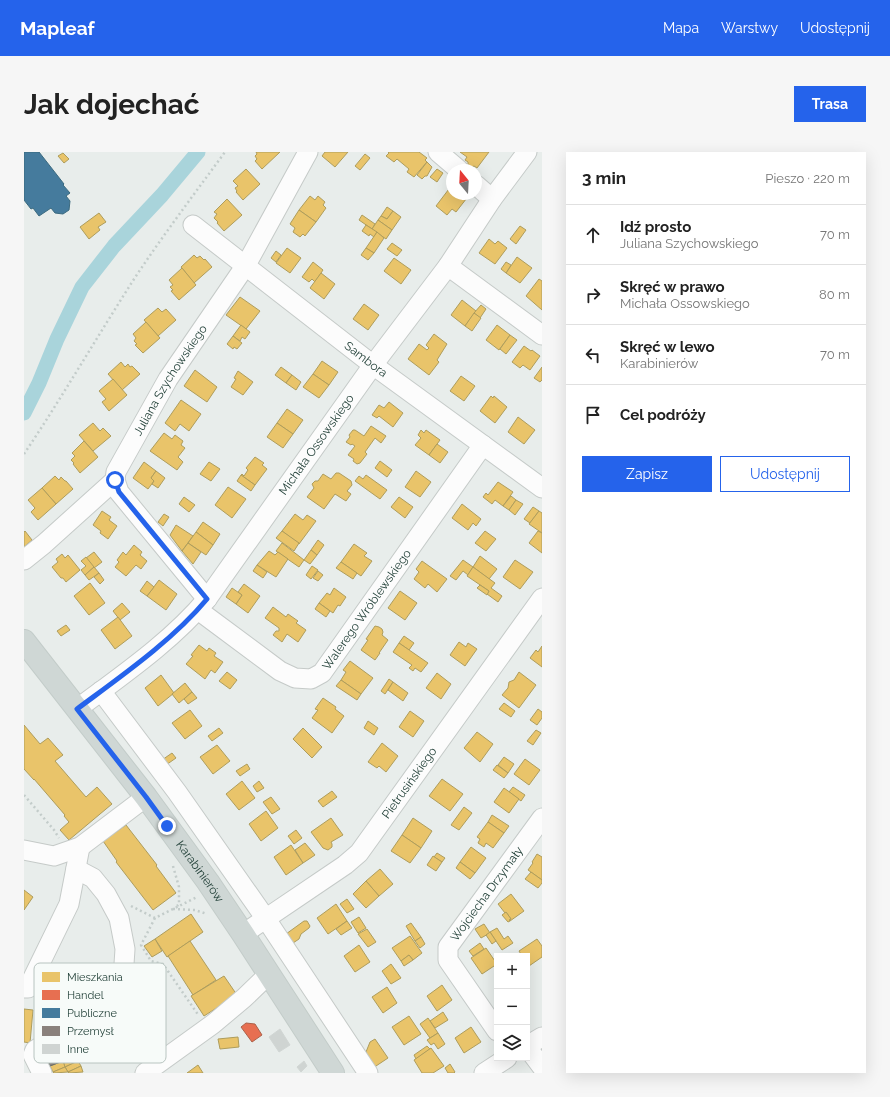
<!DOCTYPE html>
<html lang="pl">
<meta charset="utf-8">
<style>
body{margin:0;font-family:Raleway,sans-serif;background:#f6f6f6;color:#222}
.controls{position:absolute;right:12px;bottom:12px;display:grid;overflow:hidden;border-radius:0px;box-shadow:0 4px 16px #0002}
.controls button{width:36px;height:36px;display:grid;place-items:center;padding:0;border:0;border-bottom:1px solid #e0e0e0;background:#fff;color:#222;font:20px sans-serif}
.compass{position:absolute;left:422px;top:12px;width:36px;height:36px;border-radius:50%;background:#fff;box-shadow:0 4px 16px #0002;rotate:342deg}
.stop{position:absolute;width:12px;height:12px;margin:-9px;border:3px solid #2563eb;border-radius:50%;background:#fff}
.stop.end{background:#2563eb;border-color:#fff;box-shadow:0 1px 4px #0008}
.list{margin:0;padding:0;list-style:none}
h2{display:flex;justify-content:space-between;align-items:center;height:52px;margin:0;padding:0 16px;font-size:17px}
h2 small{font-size:13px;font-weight:400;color:#767676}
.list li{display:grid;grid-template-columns:26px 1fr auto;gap:12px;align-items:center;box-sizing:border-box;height:60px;padding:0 16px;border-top:1px solid #e0e0e0}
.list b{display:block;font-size:15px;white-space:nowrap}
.list p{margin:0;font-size:13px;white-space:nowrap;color:#767676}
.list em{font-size:13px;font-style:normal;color:#767676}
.actions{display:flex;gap:8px;padding:12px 16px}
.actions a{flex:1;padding:9px 0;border:1px solid #2563eb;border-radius:0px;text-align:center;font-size:14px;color:#2563eb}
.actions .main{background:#2563eb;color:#fff}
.icon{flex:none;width:22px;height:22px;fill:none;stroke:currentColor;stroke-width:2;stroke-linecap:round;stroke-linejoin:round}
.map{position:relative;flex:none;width:518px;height:921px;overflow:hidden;border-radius:0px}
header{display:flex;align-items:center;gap:24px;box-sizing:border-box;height:56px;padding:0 20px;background:#2563eb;color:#fff}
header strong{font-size:19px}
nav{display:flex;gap:22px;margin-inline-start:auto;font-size:14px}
.intro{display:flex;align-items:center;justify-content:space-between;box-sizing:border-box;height:96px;padding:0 24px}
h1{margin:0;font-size:28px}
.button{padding:10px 18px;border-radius:0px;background:#2563eb;color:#fff;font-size:14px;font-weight:700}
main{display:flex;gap:24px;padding:0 24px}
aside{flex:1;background:#fff;border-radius:0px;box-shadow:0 4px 16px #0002}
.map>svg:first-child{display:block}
.homes{fill:#e9c46a;stroke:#ae9d5c}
.shops{fill:#e76f51;stroke:#ac624a}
.public{fill:#457b9d;stroke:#3b6a7f}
.industry{fill:#8a817c;stroke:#6b6e68}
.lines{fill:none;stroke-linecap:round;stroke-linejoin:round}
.canal{stroke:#a9d4db;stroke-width:15}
.building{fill:#cfd4d2;stroke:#d1d6d4}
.minor-casing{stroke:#c5cac8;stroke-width:21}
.major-casing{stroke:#c3ccc9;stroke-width:24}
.path{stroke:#c3ccca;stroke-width:2.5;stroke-dasharray:2 3;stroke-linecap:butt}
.minor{stroke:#fcfcfc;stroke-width:19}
.major{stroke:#cfd7d5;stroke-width:22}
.route{stroke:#2563eb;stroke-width:5}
.labels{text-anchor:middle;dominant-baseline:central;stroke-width:4;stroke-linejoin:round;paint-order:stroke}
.street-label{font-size:12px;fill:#24423a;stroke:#f7fbf9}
.key{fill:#f7fbf9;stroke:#b8c4c0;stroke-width:1}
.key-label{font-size:11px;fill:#24423a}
</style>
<header>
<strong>Mapleaf</strong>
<nav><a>Mapa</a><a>Warstwy</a><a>Udostępnij</a></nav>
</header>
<div class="intro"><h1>Jak dojechać</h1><a class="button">Trasa</a></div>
<main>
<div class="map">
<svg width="518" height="921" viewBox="0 0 518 921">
<rect width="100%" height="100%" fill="#e8edeb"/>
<!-- homes -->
<g class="homes">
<path d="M232,0h24l-18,17 -7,-8 2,-2 -2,-3 2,-2z"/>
<path d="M301,0h23l-13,15 -13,-11z"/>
<path d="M364,0h31l8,6 -2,2 2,2 -13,15 -7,-5 2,-3 -12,-10 -3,3 -8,-6 3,-3z"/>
<path d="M436,0h29l-12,16 -3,-2 -2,1 -4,-3v-2l-3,-2 2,-3z"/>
<path d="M39,1l6,6 -5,4 -6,-7z"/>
<path d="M341,2l5,4 -10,12 -5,-4z"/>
<path d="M403,10l5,5 -5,9h-2l-3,3 -5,-4z"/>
<path d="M222,17l14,15 -17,16 -7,-8 1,-1 -2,-3 3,-2 -5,-5z"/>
<path d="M413,17l6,4 -6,9 -7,-5z"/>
<path d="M428,33v9h18l-14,18 -4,-3 -5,6 -11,-9z"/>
<path d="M286,44l5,4 3,-4 7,6 -2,3 3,3 -10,14 -17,-12z"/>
<path d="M203,47l15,16 -18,16 -7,-8 1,-1 -4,-4 3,-4 -3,-2z"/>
<path d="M363,55l6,4 -6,8 -6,-3z"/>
<path d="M275,58l17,12 -11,14 -2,-2 -3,3 -7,-5 2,-4 -5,-4z"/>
<path d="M369,59l8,6 -9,13 -14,-10 3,-4 6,3z"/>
<path d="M75,61l7,9 -8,5 2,3 -11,9 -9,-12z"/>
<path d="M338,63l13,9 -3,5 -13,-9z"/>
<path d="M354,68l14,10 -6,9 -14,-10z"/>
<path d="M342,73l11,7 -3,5 -4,-3 -1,2 -7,-5z"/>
<path d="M496,74l6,4 -10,14 -6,-5z"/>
<path d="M353,80l7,6 -10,15 -8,-5z"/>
<path d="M465,87l6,5 3,-3 9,7 -12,16 -16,-11z"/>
<path d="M368,91l10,7 -5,6 -10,-7z"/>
<path d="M263,96l14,10 -11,15 -14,-10z"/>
<path d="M342,96l8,5 -6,7 -7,-5z"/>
<path d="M252,99l5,4 -5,7 -5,-4z"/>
<path d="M170,103l3,3 3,-2 4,4 1,-1 7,8 -18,16 -13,-16z"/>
<path d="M493,105l15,11 -12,15 -14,-10z"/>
<path d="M370,106l17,12 -10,14 -17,-13z"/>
<path d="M289,110l10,8 -8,12 -3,-3 -3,3 -7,-5z"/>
<path d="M482,110l5,3 -5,8 -5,-4z"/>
<path d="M158,116l14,17 -17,15 -8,-9 2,-1 -3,-3 3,-2 -4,-5z"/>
<path d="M297,121l14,11 -11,15 -14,-11z"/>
<path d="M515,127l3,2v29l-16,-14z"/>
<path d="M216,145l20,14 -14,18 -20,-14z"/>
<path d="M438,148l14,11 -11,15 -14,-11z"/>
<path d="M340,152l15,11 -11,15 -15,-11z"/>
<path d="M457,153l5,4 -6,9 -6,-5z"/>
<path d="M134,156l4,4 4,-3 10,11 -18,16 -14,-16z"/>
<path d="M450,161l7,5 -9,13 -7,-5z"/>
<path d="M122,170l14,16 -17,15 -8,-8 2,-1 -3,-3 2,-3 -3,-4z"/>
<path d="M217,173l9,7 -5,7 -3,-2 -2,4 -7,-5z"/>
<path d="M473,173l13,10 -11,15 -13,-10z"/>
<path d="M410,182l13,10 -10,16 2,2 -10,13 -21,-16 11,-15 8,6 2,-2 -3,-3z"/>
<path d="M486,183l7,5 -11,14 -6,-5z"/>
<path d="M209,184l9,7 -5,6 -3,-2 -1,2 -6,-5z"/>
<path d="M500,194l7,5 1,-1 8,6 -10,14 -7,-5 -3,3 -8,-6z"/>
<path d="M298,209l16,11 -9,13 -16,-11z"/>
<path d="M97,210l4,5 3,-3 2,3 2,-1 8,8 -18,16 -14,-16z"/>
<path d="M257,215l11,8 -6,8 -11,-8z"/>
<path d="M518,215v13l-2,2 -6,-4z"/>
<path d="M171,218l22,17 -10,15 -23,-16z"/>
<path d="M214,219l15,11 -10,13 -12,-8 5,-8 -2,-1z"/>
<path d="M289,222l16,11 -10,13 -16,-11z"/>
<path d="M268,223l9,7 -5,8 -10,-7z"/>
<path d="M437,224l14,10 -11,15 -14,-10z"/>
<path d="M89,227l14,16 -18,16 -7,-9 4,-3 -7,-8z"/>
<path d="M467,244l2,2 1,-2 13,11 -12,16 -15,-12z"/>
<path d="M157,248l20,14 -12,17 -9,-7 -5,7 -10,-8z"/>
<path d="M365,250l14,11 -10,14 -14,-11 -2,2 -5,-3 7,-10 5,3z"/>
<path d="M263,257l16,11 -10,14 -16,-11z"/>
<path d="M494,265l17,13 -11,14 -16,-12z"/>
<path d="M69,271l7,8 3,-3 8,8 -18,15 -14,-16z"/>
<path d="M253,271l16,11 -10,14 -16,-11z"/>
<path d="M347,274l15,10 -5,7 -6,-5 -10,14 2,2 -7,9 -3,1 -4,-3 1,-2 -6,-4 7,-9 -3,-2 -1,1 -5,-3 4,-5 -1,-2 4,-5h2l9,6z"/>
<path d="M397,278l3,3 2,-3 14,10 -11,15 -14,-10 6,-7 -3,-3z"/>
<path d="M140,281l8,6 3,-4 8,6 -2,4 4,3 -7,9 5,5 -6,8 -27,-19z"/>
<path d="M60,289l14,16 -18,16 -7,-9 1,-1 -3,-3 4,-4 -3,-3z"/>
<path d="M413,292l11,8 -8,11 -11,-8z"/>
<path d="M231,305l9,6 -2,2 5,4 -12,16 -14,-10 1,-1 2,2 4,-6 -2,-2z"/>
<path d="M356,309l12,9 -5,7 -12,-9z"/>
<path d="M120,310l12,9 -5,7 3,3 -6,8 -15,-11z"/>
<path d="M185,310l11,7 -9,12 -11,-7z"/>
<path d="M132,319l9,7 -7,10 -6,-4 2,-3 -3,-3z"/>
<path d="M392,319l15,11 -11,15 -15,-10z"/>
<path d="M312,321h3l12,8 1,4 -5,6 4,3 -5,7 -11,-7 -11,15 -17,-12 7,-9 -2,-4 3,-3h3l5,-7 8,5z"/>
<path d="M217,323l14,10 -4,6 -14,-10z"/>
<path d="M342,323l21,15 -7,9 -25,-18 4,-5 4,3z"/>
<path d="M31,324l4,4 2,-3 4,4h1l7,8 -17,15 -14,-16z"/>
<path d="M474,330l15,10 -10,14 -8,-6 -3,4 -9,-7 3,-4 2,2z"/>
<path d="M204,335l18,12 -14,19 -17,-13z"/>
<path d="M18,336l14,16 -18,16 -7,-8 4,-4 -7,-8z"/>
<path d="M487,344l5,4 -7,10 -6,-4z"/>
<path d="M160,345l11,8 -6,7 -10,-8z"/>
<path d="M375,345l14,10 -8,11 -14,-11z"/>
<path d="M492,348l7,4 -8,11 -6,-5z"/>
<path d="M438,352l19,15 -5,7 -3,-3 -5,7 -16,-12z"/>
<path d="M509,355l6,4 -9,12 -6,-4z"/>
<path d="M78,359l9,6 -2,3 8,6 -9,13 -8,-6 1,-2 -8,-6z"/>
<path d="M515,359l3,2v20l-13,-9z"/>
<path d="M140,362l5,3 -6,9 -5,-4z"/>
<path d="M271,362l8,6 4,-5 9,6 -17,23 -17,-13z"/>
<path d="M179,370l17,12 -7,11 -17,-13z"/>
<path d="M152,373l17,11 -11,15 -12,-16z"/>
<path d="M1,379l7,9 -8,7v-15z"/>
<path d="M258,379l17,12 -5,8 -18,-13z"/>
<path d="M461,379l11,8 -10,12 -11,-8z"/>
<path d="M514,379l4,2v20l-13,-10z"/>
<path d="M172,380l17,13 -7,10 -18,-12z"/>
<path d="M294,388l6,5 -7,10 -6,-5z"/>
<path d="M164,391l13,9 -8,12 -11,-13z"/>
<path d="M258,391l22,17 -5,7 -23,-16z"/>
<path d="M330,392l13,9 -3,3 8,5 -11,15 -20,-14z"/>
<path d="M110,393l8,7 -2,3 7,6 -6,8 -5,-4 -10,11 -11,-9 4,-5 -2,-2 6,-8 3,3z"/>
<path d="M287,398l6,5 -7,9 -6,-4z"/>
<path d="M245,399l6,4 3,-3 10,7 -12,18 -19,-12z"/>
<path d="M70,400l8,10 -8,6 -8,-10z"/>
<path d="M38,402l3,4 3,-3 12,15 -14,12 -3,-4h-2l-9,-11 6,-5 -2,-3z"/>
<path d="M456,404l17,13 -8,10 -16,-12z"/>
<path d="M62,405l8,10 -9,8 -4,-5 5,-4 -5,-5z"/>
<path d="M439,408l10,7 -5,8 -5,-4 -7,9 -6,-4z"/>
<path d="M491,408l18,12 -13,17 -17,-12z"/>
<path d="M398,409l25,18 -10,13 -9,-8 -3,4 -11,-9 5,-7 -3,-3z"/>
<path d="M317,410l16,11 -4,6 -17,-11z"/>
<path d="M233,413l10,7 -4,6 -10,-7z"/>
<path d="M288,414l6,4 -7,9 -5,-4z"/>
<path d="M70,415l5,6 -10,7 -4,-5z"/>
<path d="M449,415l22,16 -4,5 11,8 -4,6 -11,-8 2,-3 -22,-15z"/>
<path d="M294,419l5,4 -5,6 -5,-3z"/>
<path d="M75,421l5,7 -4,4 -6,-7z"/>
<path d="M135,428l18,14 -11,16 -19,-14z"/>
<path d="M123,429l7,6 -7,9 -7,-5z"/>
<path d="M66,431l15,20 -16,12 -15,-19z"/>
<path d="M220,432l16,12 -12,17 -12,-9 6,-9 -4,-3z"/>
<path d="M456,433l9,6 -2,4 -10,-7z"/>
<path d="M208,436l10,7 -6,9 -10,-7z"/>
<path d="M310,436l12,9 -6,9 -2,-1 -5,8 -14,-10 8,-10 3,2z"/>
<path d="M376,439l17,12 -12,17 -17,-12z"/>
<path d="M98,451l8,9 -10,8 -7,-9z"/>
<path d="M295,451l11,8 -4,6 -11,-8z"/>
<path d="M249,455l13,10 2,-3 10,7 -2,2 10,7 -8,12 -11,-8 -5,8 -9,-7 3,-4h3v-3l-14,-10z"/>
<path d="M94,465l14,19 -17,13 -14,-19z"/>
<path d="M42,473l4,5 -9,6 -4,-5z"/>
<path d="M351,474l4,1 3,2 1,3 -1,3 6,5 -9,13h1l-5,7 -14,-10 7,-10 -2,-1z"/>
<path d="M380,484l10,7 -5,7 -10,-7z"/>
<path d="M435,490l7,5 2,-4 9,6 -12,17 -15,-11z"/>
<path d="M375,491l29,20 -7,9 -6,-4 -2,3 -4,-3 3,-3 -19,-13z"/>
<path d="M175,493l8,6 2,-3 7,5 -2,3 9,6 -8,11 -4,-3 -6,9 -19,-15 7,-8 -2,-1z"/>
<path d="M518,494v21l-12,-9 6,-8 2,2z"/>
<path d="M326,509l23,17 -12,16 -20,-14 5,-8 -3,-2z"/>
<path d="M203,520l10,8 -7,9 -11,-8z"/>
<path d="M495,520l17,13 -17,23 -17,-13 6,-7 1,-6 5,-2z"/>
<path d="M413,521l14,11 -10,15 -15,-11z"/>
<path d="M137,523l13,18 -16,13 -13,-18z"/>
<path d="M365,527l4,3 -8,12 -4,-3z"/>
<path d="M317,528l20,14 -4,6 -21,-14z"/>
<path d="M369,530l15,11 -5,8 -15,-11z"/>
<path d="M161,531l7,9 -13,11 -7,-9z"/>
<path d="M168,540l5,6 -9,6 -4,-5z"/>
<path d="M299,546l13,9 -1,2 9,7 -12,17 -20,-15 6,-8 -3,-1z"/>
<path d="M480,551l11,8 -4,6 -12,-8z"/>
<path d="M514,557l4,3v6l-5,7 -7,-5z"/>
<path d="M166,558l12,16 -17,13 -13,-16z"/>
<path d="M386,559l14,10 -11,16 -14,-10z"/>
<path d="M344,569l10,7 -4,7 -10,-7z"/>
<path d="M0,573l16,19 8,-6 15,17 -8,6 31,36 11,-10 15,17 -43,36 -9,-10 9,-8 -5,-6 1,-1 -31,-36v1l-10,-11z"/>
<path d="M195,576l4,5 -11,8 -4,-5z"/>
<path d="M279,576l19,19 -10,11 -19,-19z"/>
<path d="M512,578l5,3 -8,12 -6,-4z"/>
<path d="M453,580l16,12 -13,18 -16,-14z"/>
<path d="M358,591l16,13 -12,16 -7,-6 -2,2 -9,-6z"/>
<path d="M193,593l13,16 -17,13 -13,-17z"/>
<path d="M148,601l4,5 -10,7 -4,-5z"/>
<path d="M480,605l10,7 -6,9 -10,-8z"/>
<path d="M501,607l15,11 -11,15 -15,-11z"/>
<path d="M223,612l3,5 -10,7 -4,-5z"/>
<path d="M473,613l11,8 -4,5 -11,-8z"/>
<path d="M418,627l21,15 -13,17 -21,-15z"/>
<path d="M218,629l13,17 -16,12 -13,-16z"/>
<path d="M235,629l5,7 -7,4 -4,-6z"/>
<path d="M489,635l12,8 -4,6 -12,-9z"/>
<path d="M480,636l15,11 -10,14 -15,-11z"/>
<path d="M308,639l5,6 -14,10 -5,-6z"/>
<path d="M247,645l9,12 -8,5 -9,-12z"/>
<path d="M440,655l8,6 -13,17 -8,-5z"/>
<path d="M242,659l12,17 -17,13 -12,-17z"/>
<path d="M468,663l17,11 -5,7 -16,-11z"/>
<path d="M307,666l12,17 -12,7 1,2v3l-4,3 -5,-2 -12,-16z"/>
<path d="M389,666l19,13 -11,17 -19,-13z"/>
<path d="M464,670l16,11 -11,15 -7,-5 -2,4 -6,-4 2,-4 -3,-2z"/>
<path d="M102,673l31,40 -1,1 20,27 -23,17 -37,-48 1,-1 -14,-20z"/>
<path d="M272,678l6,8 -8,6 -6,-8z"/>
<path d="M378,683l19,13 -11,15 -19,-12z"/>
<path d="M281,691l10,12 -12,8 -8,-13z"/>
<path d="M267,693l12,18 -17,12 -12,-18z"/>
<path d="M447,695l15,11 -11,15 -15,-11z"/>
<path d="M413,701l8,5 -3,4 -8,-5z"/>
<path d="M513,702l5,3v23l-14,-10 5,-7 -1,-1z"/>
<path d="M409,704l9,6 -6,9 -9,-6z"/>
<path d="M436,710l15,11 -5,6 -14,-11z"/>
<path d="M356,717l13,15 -14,12 -13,-15z"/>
<path d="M507,720l11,8v3l-4,5 -13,-9z"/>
<path d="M342,729l13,15 -13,12 -13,-14z"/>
<path d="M0,738l9,7 -9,13z"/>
<path d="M487,742l13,17 -14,10 -1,-1 2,-1 -5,-7 -1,1 -7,-9z"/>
<path d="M323,747l7,10 -7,4 -7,-9z"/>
<path d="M312,752l11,17 -19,13 -11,-16z"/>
<path d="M482,760l5,7 -2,1 1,1 -2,1 -6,-7z"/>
<path d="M167,762l12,18 -36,25 -12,-18z"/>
<path d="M335,765l7,11 -8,5 -7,-11z"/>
<path d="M280,769h3l3,5 -1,2 -8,6 -2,5 -6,4 -7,-9z"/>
<path d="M323,769l5,7 -11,7 -5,-6z"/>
<path d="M387,771l10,14 -6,4 -9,-15z"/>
<path d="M460,772l6,9 -9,5 -6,-9z"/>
<path d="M473,776l7,11 4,-3 5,7 -11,7 -12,-18z"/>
<path d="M343,777l9,13 -8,5 -10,-13z"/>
<path d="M466,780l6,9 -4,3 -6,-9z"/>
<path d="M386,784l12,17 -9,7 -4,-5 -8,6 -9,-13z"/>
<path d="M397,785l4,7 -5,4 -5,-7z"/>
<path d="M131,787l7,12 -10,6 -8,-11z"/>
<path d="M513,787l5,7v11l-13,9 -2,-2v-8h-5l-3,-5z"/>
<path d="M166,789l26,39 -23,15 -25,-39z"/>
<path d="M456,791l4,6 -11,7 -4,-5z"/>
<path d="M335,793l11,17 -15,10 -11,-16z"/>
<path d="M462,796l11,16 -15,10 -11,-16z"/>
<path d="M385,803l4,5 -9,6 -3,-5z"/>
<path d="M367,812l10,14 -10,6 -9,-13z"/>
<path d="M200,824l13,19 -33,21 -13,-20z"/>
<path d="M418,833l10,15 -15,11 -10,-15z"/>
<path d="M363,835l10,16 -14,10 -11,-16z"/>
<path d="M0,857l9,1 -3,33 -6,-1z"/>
<path d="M419,860l5,8 -13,8 -5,-7z"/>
<path d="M385,864l12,18 -17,11 -12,-18z"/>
<path d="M404,866l10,15 -8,5 -10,-14z"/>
<path d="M447,875l10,15 -17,11 -9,-15z"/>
<path d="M414,881l7,11 -7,5 -4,-6 -3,2 -4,-5z"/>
<path d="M214,885l1,10 -19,2 -2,-10z"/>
<path d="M351,887l13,19 -15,10 -8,-13 2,-2 -1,-1 4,-10z"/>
<path d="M403,894l3,3 -14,10 -2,-4z"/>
<path d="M407,896l13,18 -11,7h-11l-8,-13z"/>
<path d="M51,903l3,6 -13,6 -2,-6z"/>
<path d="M39,909l2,6 -12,5 -3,-6z"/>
<path d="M54,909l3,5 -13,6 -3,-5z"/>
<path d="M426,912l5,8 -1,1h-6l-3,-5z"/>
<path d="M174,913l5,8h-16z"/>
<path d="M57,914l2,6 -14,1 -1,-1z"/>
<path d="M41,915l3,5 -14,1 -1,-1z"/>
</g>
<!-- shops -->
<path class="shops" d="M222,871l9,1 7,11 -10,7 -11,-15z"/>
<!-- public -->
<path class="public" d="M0,0h15l25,32 -1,1 7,8 -4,3 4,5 -1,9 -6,4 -8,-1 -4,-5 -12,8 -6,-8 -2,1 -7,-9z"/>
<!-- industry -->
<path class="industry" d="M36,902l3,7 -13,5 -2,-6z"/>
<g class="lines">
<!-- canal -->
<path class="canal" d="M0,261l15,-30 18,-44 25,-52 32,-41 48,-51 36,-43"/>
</g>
<!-- building -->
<g class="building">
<path d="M256,877l10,16 -11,7 -10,-15z"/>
<path d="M280,909l3,5 -6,6 -4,-5z"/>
</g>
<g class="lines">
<!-- minor casing -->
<g class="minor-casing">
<g id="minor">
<path d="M414,0l21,18"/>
<path d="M452,33l16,14"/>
<path id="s1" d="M169,73l180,140 169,123"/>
<path d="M424,114l94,69"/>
<path d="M0,408l20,-16 71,-64"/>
<path id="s2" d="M183,447l-88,-107 -4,-12 1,-8 52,-93 78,-114 62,-113"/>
<path id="s3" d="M174,458l82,61 15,7 16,1 11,-6 161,-228"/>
<path d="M77,539l76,101 89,127 102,154"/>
<path id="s4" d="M53,557c44,-33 94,-67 130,-110l166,-234 75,-99 44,-67 35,-47"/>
<path d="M0,698l30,6 26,-9 66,-50"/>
<path id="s5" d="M219,782l102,-69 14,-12 183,-255"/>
<path d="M0,836h4l41,-84 11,-57"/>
<path id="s6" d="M473,879l-49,-71v-13l94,-129"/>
<path d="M503,894l15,-9"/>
<path d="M503,895l15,20"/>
<path d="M18,921l-9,-18 2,-5 49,-31 20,-18 19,-22 2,-30 -6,-31 -13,-24 -13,-16 -17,-9"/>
<path d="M121,921l68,-49 31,-26 25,-24"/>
<path d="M460,921l23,-15"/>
</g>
</g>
<!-- major casing -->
<g class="major-casing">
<g id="major">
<path id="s7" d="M0,489l122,156 62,85 35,52 90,139"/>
</g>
</g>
<!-- path -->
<g class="path">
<path d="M0,302c39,-58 74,-119 112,-178 28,-42 59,-83 89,-124"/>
<path d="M0,643l30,35 5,8"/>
<path d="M149,714l6,21v17l-2,2"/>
<path d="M107,754l24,12 42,-21"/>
<path d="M149,757l22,1 12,4"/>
<path d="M131,766l-14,27 10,16 12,3 36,52"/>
</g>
<!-- minor -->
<use href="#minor" class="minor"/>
<!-- major -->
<use href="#major" class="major"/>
</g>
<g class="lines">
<!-- route -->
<path class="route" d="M91,328l4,12 88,107c-35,42 -87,78 -130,110l69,88 21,29"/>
</g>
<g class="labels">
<!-- street labels -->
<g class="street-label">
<text stroke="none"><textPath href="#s1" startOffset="219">Sambora</textPath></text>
<text stroke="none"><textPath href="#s2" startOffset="266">Juliana Szychowskiego</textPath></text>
<text stroke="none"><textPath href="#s4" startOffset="360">Michała Ossowskiego</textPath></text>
<text stroke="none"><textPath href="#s3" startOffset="225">Walerego Wróblewskiego</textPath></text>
<text stroke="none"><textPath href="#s5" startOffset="228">Pietrusińskiego</textPath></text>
<text stroke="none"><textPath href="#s7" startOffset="290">Karabinierów</textPath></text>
<text stroke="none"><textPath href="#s6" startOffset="165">Wojciecha Drzymały</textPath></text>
</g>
</g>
<!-- legend -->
<rect x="10" y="811" width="132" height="100" rx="6" class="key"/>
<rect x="18" y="820" width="18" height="10" fill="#e9c46a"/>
<rect x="18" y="838" width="18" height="10" fill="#e76f51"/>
<rect x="18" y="856" width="18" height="10" fill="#457b9d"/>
<rect x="18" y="874" width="18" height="10" fill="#8a817c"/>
<rect x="18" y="892" width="18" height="10" fill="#cfd4d2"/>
<g class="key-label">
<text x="43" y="829">Mieszkania</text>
<text x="43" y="847">Handel</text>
<text x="43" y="865">Publiczne</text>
<text x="43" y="883">Przemysł</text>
<text x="43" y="901">Inne</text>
</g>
</svg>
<div class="controls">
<button>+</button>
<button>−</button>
<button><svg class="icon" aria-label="layers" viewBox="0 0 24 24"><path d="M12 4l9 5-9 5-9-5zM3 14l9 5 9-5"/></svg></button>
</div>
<svg class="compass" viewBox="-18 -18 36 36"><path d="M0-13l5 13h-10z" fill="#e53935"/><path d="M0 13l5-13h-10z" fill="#767676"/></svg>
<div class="stop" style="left:91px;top:328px"></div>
<div class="stop end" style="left:143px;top:674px"></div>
</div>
<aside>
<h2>3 min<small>Pieszo · 220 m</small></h2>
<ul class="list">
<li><svg class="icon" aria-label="ahead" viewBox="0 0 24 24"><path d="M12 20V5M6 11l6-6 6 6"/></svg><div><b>Idź prosto</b><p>Juliana Szychowskiego</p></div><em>70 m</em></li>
<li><svg class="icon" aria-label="right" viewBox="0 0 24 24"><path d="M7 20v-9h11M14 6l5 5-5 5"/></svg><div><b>Skręć w prawo</b><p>Michała Ossowskiego</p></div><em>80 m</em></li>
<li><svg class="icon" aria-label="left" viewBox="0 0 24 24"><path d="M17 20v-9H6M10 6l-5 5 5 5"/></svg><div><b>Skręć w lewo</b><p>Karabinierów</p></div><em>70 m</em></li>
<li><svg class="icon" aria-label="arrive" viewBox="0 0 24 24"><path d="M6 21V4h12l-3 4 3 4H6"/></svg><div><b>Cel podróży</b></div></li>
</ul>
<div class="actions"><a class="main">Zapisz</a><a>Udostępnij</a></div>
</aside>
</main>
